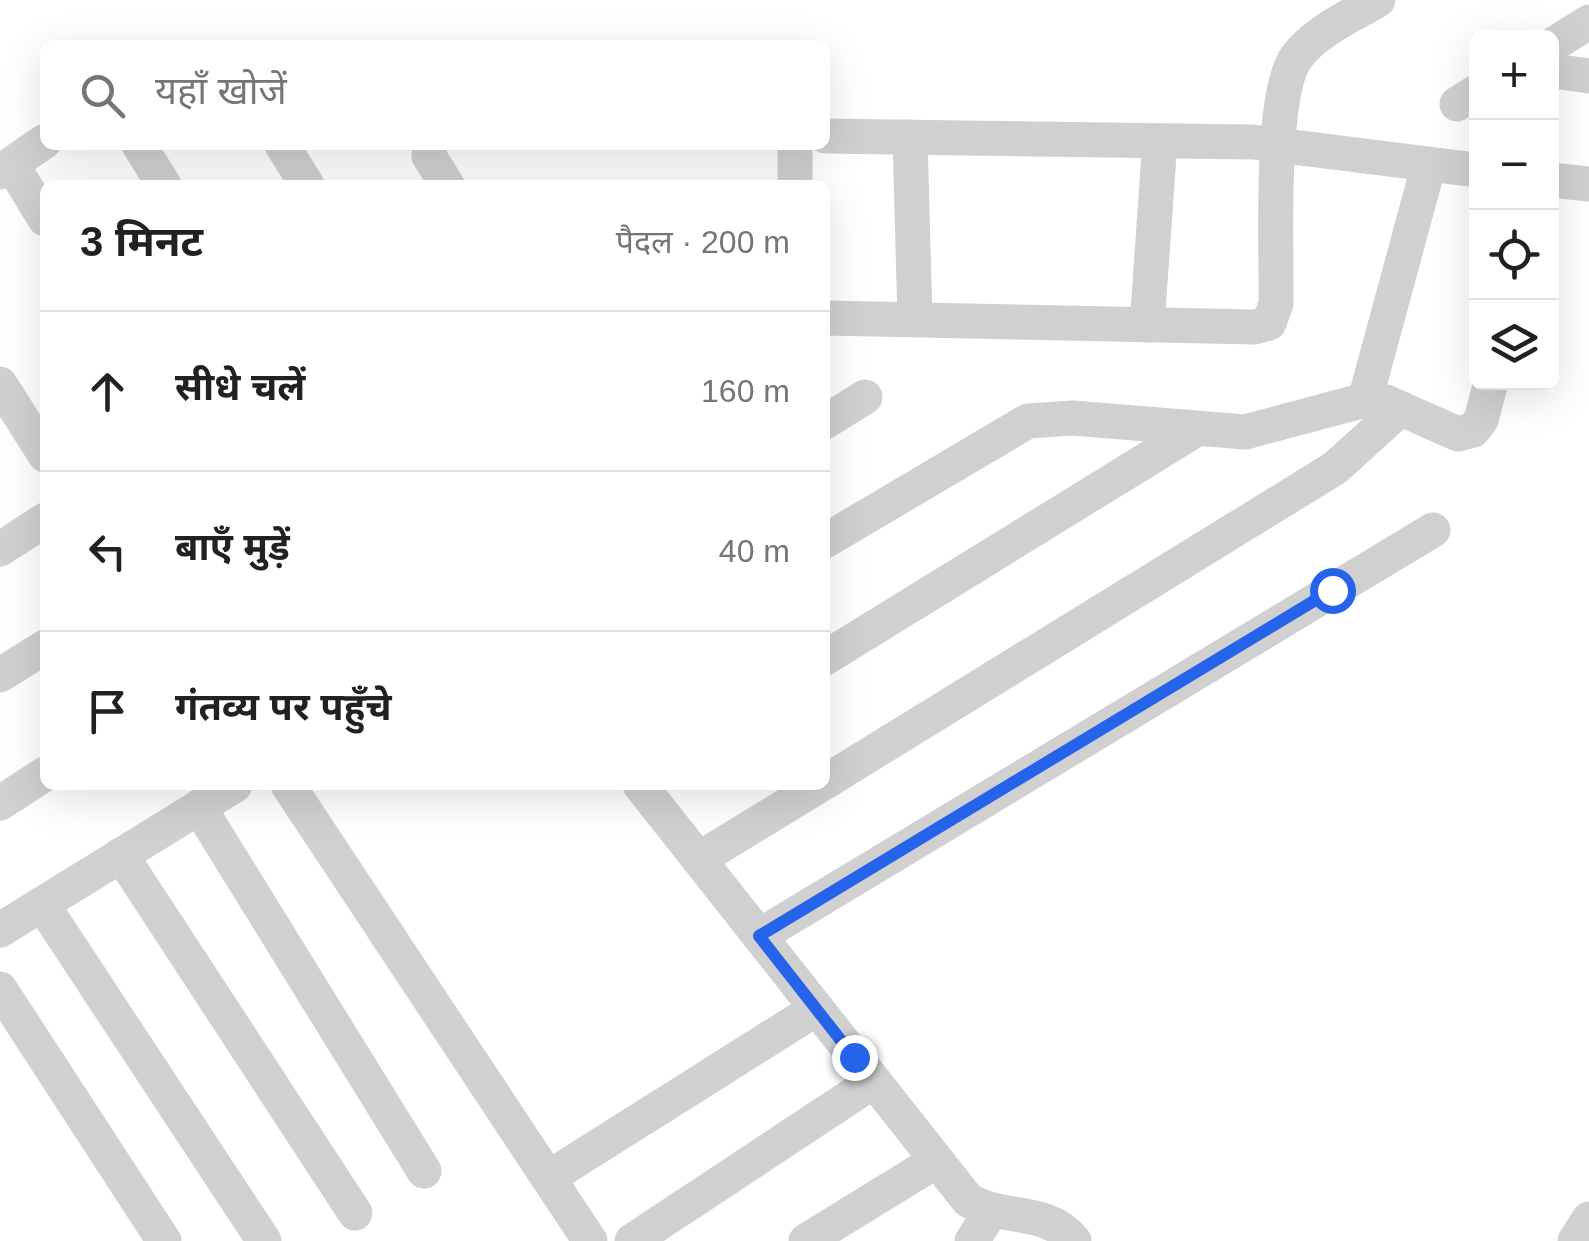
<!DOCTYPE html>
<html lang="hi">
<meta charset="utf-8">
<style>
body{margin:0;font-family:Arial,"Noto Sans Devanagari",sans-serif;background:#f6f6f6;color:#202124}
.controls{position:absolute;right:30px;top:30px;display:grid;overflow:hidden;border-radius:15px;box-shadow:0 10px 40px #0002}
.controls button{width:90px;height:90px;display:grid;place-items:center;padding:0;border:0;border-bottom:2px solid #e0e0e0;background:#fff;color:#202124;font:50px sans-serif}
.stop{position:absolute;width:30px;height:30px;margin:-22px;border:8px solid #2563eb;border-radius:50%;background:#fff}
.stop.end{background:#2563eb;border-color:#fff;box-shadow:0 2px 10px #0008}
.list{margin:0;padding:0;list-style:none}
h2{display:flex;justify-content:space-between;align-items:center;height:130px;margin:0;padding:0 40px;font-size:42px}
h2 small{font-size:32px;font-weight:400;color:#757577}
.list li{display:grid;grid-template-columns:65px 1fr auto;gap:30px;align-items:center;box-sizing:border-box;height:160px;padding:0 40px;border-top:2px solid #e0e0e0}
.list b{display:block;font-size:38px;white-space:nowrap}
.list em{font-size:32px;font-style:normal;color:#757577}
.icon{flex:none;width:55px;height:55px;fill:none;stroke:currentColor;stroke-width:2;stroke-linecap:round;stroke-linejoin:round}
.map{position:relative;flex:none;width:1589px;height:1241px;overflow:hidden}
.search{position:absolute;background:#fff;box-shadow:0 10px 40px #0002;left:40px;top:40px;width:790px;height:110px;display:flex;align-items:center;gap:25px;box-sizing:border-box;padding:0 35px;border-radius:15px;color:#757577;font-size:38px}
.panel{position:absolute;background:#fff;box-shadow:0 10px 40px #0002;left:40px;top:180px;width:790px;height:610px;border-radius:15px}
.map>svg:first-child{display:block}
.lines{fill:none;stroke-linecap:round;stroke-linejoin:round}
.minor{stroke:#d0d0d0;stroke-width:35}
.route{stroke:#2563eb;stroke-width:12}
</style>
<div class="map">
<svg width="1589" height="1241" viewBox="0 0 1589 1241">
<rect width="100%" height="100%" fill="#fff"/>
<g class="lines">
<!-- minor -->
<g class="minor">
<path d="M1552,45l37,-23"/>
<path d="M1552,71l37,5"/>
<path d="M1457,104l19,-12"/>
<path d="M825,136l428,6 223,28"/>
<path d="M910,137l5,183"/>
<path d="M139,145l25,40"/>
<path d="M282,145l25,40"/>
<path d="M430,145l-1,11 18,29"/>
<path d="M795,145v40"/>
<path d="M12,165l33,54"/>
<path d="M0,172l45,-31"/>
<path d="M1552,180l37,4"/>
<path d="M825,318l430,9 14,-4 7,-19c1,-52 -7,-208 20,-246 18,-26 55,-42 82,-58"/>
<path d="M1147,325l13,-184"/>
<path d="M0,384l45,71"/>
<path d="M1365,400l64,-236"/>
<path d="M825,422l40,-25"/>
<path d="M825,541l203,-120 45,-3 172,14 120,-32 21,2 72,32 15,-4 8,-10 10,-38"/>
<path d="M0,549l45,-29"/>
<path d="M825,658l370,-228"/>
<path d="M0,675l45,-28"/>
<path d="M825,782l510,-314 65,-59"/>
<path d="M288,785l302,456"/>
<path d="M640,785l328,415c34,21 79,7 106,41"/>
<path d="M0,803l45,-29"/>
<path d="M199,807l225,364"/>
<path d="M121,855l234,358"/>
<path d="M699,859l121,-74"/>
<path d="M42,904l222,337"/>
<path d="M0,930l235,-145"/>
<path d="M759,936l674,-406"/>
<path d="M0,989l164,252"/>
<path d="M548,1178l268,-169"/>
<path d="M632,1241l242,-160"/>
<path d="M806,1241l130,-80"/>
<path d="M972,1241l19,-30"/>
<path d="M1575,1241l14,-22"/>
</g>
</g>
<g class="lines">
<!-- route -->
<path class="route" d="M854,1057l-95,-121 573,-346"/>
</g>
</svg>
<div class="controls">
<button>+</button>
<button>−</button>
<button><svg class="icon" aria-label="locate" viewBox="0 0 24 24"><circle cx="12" cy="12" r="6"/><path d="M12 2v4M12 18v4M2 12h4M18 12h4"/></svg></button>
<button><svg class="icon" aria-label="layers" viewBox="0 0 24 24"><path d="M12 4l9 5-9 5-9-5zM3 14l9 5 9-5"/></svg></button>
</div>
<div class="stop" style="left:1332px;top:590px"></div>
<div class="stop end" style="left:854px;top:1057px"></div>
<div class="search"><svg class="icon" aria-label="search" viewBox="0 0 24 24"><circle cx="10" cy="10" r="6"/><path d="M15 15l6 6"/></svg>यहाँ खोजें</div>
<section class="panel">
<h2>3 मिनट<small>पैदल · 200 m</small></h2>
<ul class="list">
<li><svg class="icon" aria-label="ahead" viewBox="0 0 24 24"><path d="M12 20V5M6 11l6-6 6 6"/></svg><div><b>सीधे चलें</b></div><em>160 m</em></li>
<li><svg class="icon" aria-label="left" viewBox="0 0 24 24"><path d="M17 20v-9H6M10 6l-5 5 5 5"/></svg><div><b>बाएँ मुड़ें</b></div><em>40 m</em></li>
<li><svg class="icon" aria-label="arrive" viewBox="0 0 24 24"><path d="M6 21V4h12l-3 4 3 4H6"/></svg><div><b>गंतव्य पर पहुँचे</b></div></li>
</ul>
</section>
</div>
